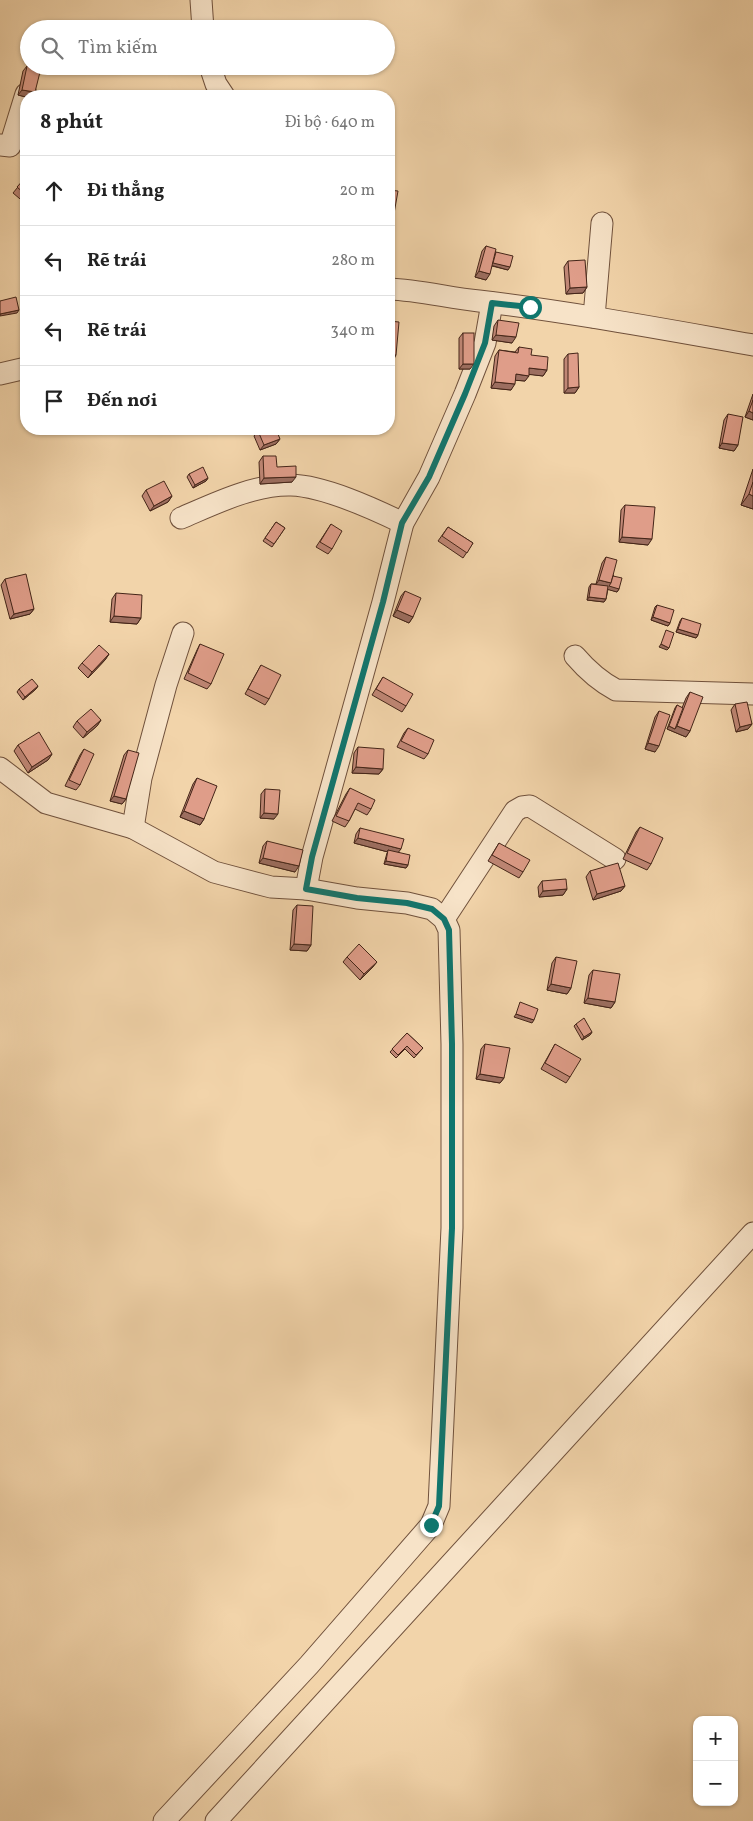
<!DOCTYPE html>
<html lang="vi">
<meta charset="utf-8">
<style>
body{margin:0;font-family:Vollkorn,serif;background:#f2f2f2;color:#222}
.controls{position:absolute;right:15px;bottom:15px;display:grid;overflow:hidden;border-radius:10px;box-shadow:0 1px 4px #0004}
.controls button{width:45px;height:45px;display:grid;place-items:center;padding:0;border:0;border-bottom:1px solid #e0e0e0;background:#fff;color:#222;font:25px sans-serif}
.stop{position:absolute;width:15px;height:15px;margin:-11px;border:4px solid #0f766e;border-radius:50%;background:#fff}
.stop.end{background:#0f766e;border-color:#fff;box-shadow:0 1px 5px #0008}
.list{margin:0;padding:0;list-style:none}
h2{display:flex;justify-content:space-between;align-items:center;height:65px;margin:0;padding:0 20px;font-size:21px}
h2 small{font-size:16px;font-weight:400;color:#767676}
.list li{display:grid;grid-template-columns:32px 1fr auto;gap:15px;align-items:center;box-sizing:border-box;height:70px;padding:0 20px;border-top:1px solid #e0e0e0}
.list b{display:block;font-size:19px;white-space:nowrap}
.list em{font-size:16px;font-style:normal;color:#767676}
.icon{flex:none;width:28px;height:28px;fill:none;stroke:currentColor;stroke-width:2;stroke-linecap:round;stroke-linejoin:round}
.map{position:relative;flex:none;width:753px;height:1821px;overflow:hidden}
.search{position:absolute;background:#fff;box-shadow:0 1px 4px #0004;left:20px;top:20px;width:375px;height:55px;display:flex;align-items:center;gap:12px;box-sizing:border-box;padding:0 18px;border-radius:28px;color:#767676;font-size:19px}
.panel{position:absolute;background:#fff;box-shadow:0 1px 4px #0004;left:20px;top:90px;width:375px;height:345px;border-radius:20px}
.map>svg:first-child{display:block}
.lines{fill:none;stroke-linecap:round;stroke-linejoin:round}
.minor-casing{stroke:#70513c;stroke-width:23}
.minor{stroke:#f7e3c8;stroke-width:21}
.wall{fill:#c08776;stroke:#442518}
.shaded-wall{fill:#9c6e60;stroke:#442518}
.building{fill:#df9d89;stroke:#442518}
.route{stroke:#0f766e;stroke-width:6}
</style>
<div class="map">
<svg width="753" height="1821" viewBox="0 0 753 1821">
<rect width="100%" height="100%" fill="#f2d4aa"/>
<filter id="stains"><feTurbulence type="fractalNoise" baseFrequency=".004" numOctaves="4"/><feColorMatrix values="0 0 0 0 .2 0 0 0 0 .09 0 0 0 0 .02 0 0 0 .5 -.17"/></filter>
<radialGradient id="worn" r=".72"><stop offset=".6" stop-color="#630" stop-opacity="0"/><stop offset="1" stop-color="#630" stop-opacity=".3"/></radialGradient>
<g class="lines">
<!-- minor casing -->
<g class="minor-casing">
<g id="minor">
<path d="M201,0l2,29"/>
<path d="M210,66l6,18 8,12"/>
<path d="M0,145l10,1 16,-52"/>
<path d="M389,289c30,1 60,9 90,12 92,11 183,28 274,44"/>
<path d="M594,317l8,-94"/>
<path d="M0,374l26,-6"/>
<path d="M181,518c33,-14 73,-34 110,-33 33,1 81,23 112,38"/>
<path d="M575,656c12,14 24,25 41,34l137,4"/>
<path d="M0,768l46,35 87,25 81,44 57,15 35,2 51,9 50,5 25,6 12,10 5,11 3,114v184l-13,278 -8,19 -122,140 -145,156"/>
<path d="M133,828l8,-50 25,-93 17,-52"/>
<path d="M306,889l6,-32 71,-255 20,-79 26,-46 36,-83 20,-51 7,-40"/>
<path d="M444,919l71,-108 7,-4 8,-1 85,53"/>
<path d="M216,1821l537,-588"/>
</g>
</g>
<!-- minor -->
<use href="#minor" class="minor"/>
</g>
<!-- wall -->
<g class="wall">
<path d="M27,66l-1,30v1l-8,-2 5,-24z"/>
<path d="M26,177v27l-13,-11z"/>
<path d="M486,246l10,6 12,18 -16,-4 -6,14 -11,-3 7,-26z"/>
<path d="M568,261l19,26 -4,6 -17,1 -2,-27z"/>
<path d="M498,320l14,23 -20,-3 2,-14z"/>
<path d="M463,333l7,36h-11v-31z"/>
<path d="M519,347l12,8 16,15 -4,6 -14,-2 -4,7 -10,-1 -4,10 -20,-2 4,-32 4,-6 16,2z"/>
<path d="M568,354l11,33 -4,6h-11v-34z"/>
<path d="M753,394v26l-8,-3z"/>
<path d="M728,414l10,31 -4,6 -15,-3 5,-28z"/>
<path d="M258,431l22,8 -4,5 -16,6 -6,-14z"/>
<path d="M263,456l14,11 15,15 -32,2 -1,-22z"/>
<path d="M753,469v40l-12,-4z"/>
<path d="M189,474l19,4 -2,3 -13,7 -6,-11z"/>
<path d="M146,490l26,6 -4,6 -18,9 -8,-15z"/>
<path d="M625,505l23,40 -29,-3 2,-32z"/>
<path d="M276,522l9,6 -13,19 -9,-6z"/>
<path d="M331,524l1,25 -4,5 -12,-7z"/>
<path d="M448,527l25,16 -10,15 -25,-17z"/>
<path d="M606,557l13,32 -2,3 -9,-3 -2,10 -2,3 -17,-2 2,-13 2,-3h5l6,-21z"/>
<path d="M5,579l29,30 -4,5 -20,5 -9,-34z"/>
<path d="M405,591l8,26 -4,6 -16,-7 8,-20z"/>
<path d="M116,593l25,25 -4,6 -27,-2 2,-23z"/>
<path d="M657,605l13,18 -2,3 -17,-6 4,-13z"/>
<path d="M682,618l16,17 -2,3 -20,-6 4,-11z"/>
<path d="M200,644l11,40 -4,5 -23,-10 13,-29z"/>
<path d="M109,654l-4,6 -17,18 -10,-10 4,-5z"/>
<path d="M261,665l8,34 -4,6 -20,-11z"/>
<path d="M383,677l23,29 -4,6 -30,-17z"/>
<path d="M38,686l-2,3 -13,11 -6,-8 2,-3z"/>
<path d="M690,692v39l-4,6 -19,-8 8,-21 2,-3 5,3 4,-10z"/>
<path d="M735,704l17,20 -4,5 -12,3 -5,-22z"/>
<path d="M659,711l-4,41 -10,-3 10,-32z"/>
<path d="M101,720l-4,6 -14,12 -10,-11 4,-6z"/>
<path d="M408,728l20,26 -4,5 -27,-12 7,-14z"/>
<path d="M18,745l34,9 -4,6 -20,13 -14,-22z"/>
<path d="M358,747l25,22 -4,5 -27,-1 2,-20z"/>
<path d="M84,749l-4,36 -4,5 -11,-4 15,-31z"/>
<path d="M128,750l-2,49 -4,5 -12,-3 14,-46z"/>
<path d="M197,778l7,41 -4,6 -20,-8 13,-33z"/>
<path d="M350,788l21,21 -4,6 -12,-6 -6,12 -4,6 -13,-6 14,-27z"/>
<path d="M265,789l9,30 -14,-1 1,-24z"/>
<path d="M640,827l11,37 -4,6 -24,-11 13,-27z"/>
<path d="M360,828l39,24 9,13 -2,3 -22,-4 3,-11 1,-1 -34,-9 2,-9z"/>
<path d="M267,841l28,31 -36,-9 4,-17z"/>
<path d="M499,843l24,29 -4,6 -31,-17z"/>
<path d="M590,871l35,15 -4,5 -28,9 -7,-23z"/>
<path d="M542,881l25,8 -4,6 -24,2 -1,-10z"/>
<path d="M297,905l14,40 -4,6 -17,-1 3,-40z"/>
<path d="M347,957l26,10 -13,13 -17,-18z"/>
<path d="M556,957l15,31 -4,6 -20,-4 5,-27z"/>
<path d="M593,970l22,32 -4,6 -27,-5 5,-28z"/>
<path d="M576,1024l16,8 -2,3 -8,5 -8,-14z"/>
<path d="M407,1033l16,15 -9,10 -9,-9 -9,9 -6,-6z"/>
<path d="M485,1044l19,34 -4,5 -24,-4 5,-30z"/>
<path d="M555,1044l15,33 -4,6 -25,-14z"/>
</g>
<!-- shaded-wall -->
<g class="shaded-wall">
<path d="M22,90l13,2 -2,4h-7v1l-8,-2z"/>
<path d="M492,262l18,5 -2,3 -18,-5z"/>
<path d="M479,271l11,3 -4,6 -11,-3z"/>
<path d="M587,287l-4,6 -17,1 4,-6z"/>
<path d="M19,310l-2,3 -17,3v-2z"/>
<path d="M496,335l20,2 -4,6 -20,-3z"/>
<path d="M389,355h7l-3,6 -4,-1z"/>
<path d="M463,364h11l-4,5h-11z"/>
<path d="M529,368l18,2 -4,6 -18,-2z"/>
<path d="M516,374l13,2 -4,5 -13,-1z"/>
<path d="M495,382l20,2 -4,6 -20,-2z"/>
<path d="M579,387l-4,6h-11l4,-5z"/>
<path d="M749,411l4,2v7l-8,-3z"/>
<path d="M280,439l-4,5 -16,6 4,-5z"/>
<path d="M722,443l16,2 -4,6 -15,-3z"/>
<path d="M296,477l-4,5 -32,2 4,-6z"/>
<path d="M208,478l-2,3 -13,7 2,-3z"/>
<path d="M749,494l4,2v13l-12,-4z"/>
<path d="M172,496l-4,6 -18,9 4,-5z"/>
<path d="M622,537l30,2 -4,6 -29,-3z"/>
<path d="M599,580l12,3 8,6 -2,3 -22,-6z"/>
<path d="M589,597l17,2 -2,3 -17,-2z"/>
<path d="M34,609l-4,5 -20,5 4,-5z"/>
<path d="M397,610l16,7 -4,6 -16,-7z"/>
<path d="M114,616l27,2 -4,6 -27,-2z"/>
<path d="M653,617l17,6 -2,3 -17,-6z"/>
<path d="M678,629l20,6 -2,3 -20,-6z"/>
<path d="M661,644l8,4 -2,2 -8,-3z"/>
<path d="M109,654l-4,6 -17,18 4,-6z"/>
<path d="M38,686l-2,3 -13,11 2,-3z"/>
<path d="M101,720l-4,6 -14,12 4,-6z"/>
<path d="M752,724l-4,5 -12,3 4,-5z"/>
<path d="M669,726l6,3 2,-3 13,5 -4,6 -19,-8z"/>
<path d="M648,743l11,3 -4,6 -10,-3z"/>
<path d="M52,754l-4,6 -20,13 4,-6z"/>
<path d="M356,767l27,2 -4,5 -27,-1z"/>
<path d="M114,796l12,3 -4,5 -12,-3z"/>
<path d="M184,811l20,8 -4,6 -20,-8z"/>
<path d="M264,813l14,1 -4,5 -14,-1z"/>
<path d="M358,838l43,11 -4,5 -9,-4v2l-34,-9z"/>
<path d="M263,858l36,8 -4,6 -36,-9z"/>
<path d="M386,861l22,4 -2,3 -22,-4z"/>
<path d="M625,886l-4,5 -28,9 4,-6z"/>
<path d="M567,889l-4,6 -24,2 4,-6z"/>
<path d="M294,944l17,1 -4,6 -17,-1z"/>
<path d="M377,962l-4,5 -13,13 4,-6z"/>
<path d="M551,984l20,4 -4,6 -20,-4z"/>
<path d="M588,998l27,4 -4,6 -27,-5z"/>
<path d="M516,1014l18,6 -2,3 -18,-6z"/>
<path d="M592,1032l-2,3 -8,5 2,-3z"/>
<path d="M480,1074l24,4 -4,5 -24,-4z"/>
</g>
<!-- building -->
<g class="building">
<path d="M27,66l14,2 -6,24 -13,-2z"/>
<path d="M26,177v18l-9,-8z"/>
<path d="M389,190l9,1 -6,34 -3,-1z"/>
<path d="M486,246l10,3 -6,25 -11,-3z"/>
<path d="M496,252l17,4 -3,11 -17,-4z"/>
<path d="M585,260l2,27 -17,1 -2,-27z"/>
<path d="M16,297l3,13 -19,4v-13z"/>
<path d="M498,320l21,3 -3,14 -20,-2z"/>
<path d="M389,321l10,1 -3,33h-7z"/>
<rect x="463" y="333" width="11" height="31"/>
<path d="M519,347l13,2 -1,6 17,2 -1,13 -18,-2v8l-13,-2 -1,10 -20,-2 4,-32 19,3z"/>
<path d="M578,353l1,34 -11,1v-34z"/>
<path d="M753,400v13l-4,-2z"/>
<path d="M728,414l15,3 -5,28 -16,-2z"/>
<path d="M263,429h13l4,10 -16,6 -6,-14z"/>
<path d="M263,456h13l1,11 19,-1v11l-32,1z"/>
<path d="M203,467l5,11 -13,7 -6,-11z"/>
<path d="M164,481l8,15 -18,10 -8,-16z"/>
<path d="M753,482v14l-4,-2z"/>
<path d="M625,505l30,2 -3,32 -30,-2z"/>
<path d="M276,522l9,6 -11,16 -9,-6z"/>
<path d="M331,524l11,7 -10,18 -12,-7z"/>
<path d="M448,527l25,16 -6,10 -25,-17z"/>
<path d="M606,557l11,3 -6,23 -12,-3z"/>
<path d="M26,574l8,35 -20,5 -9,-35z"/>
<path d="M613,576l9,2 -3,11 -10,-3 2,-3z"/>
<path d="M591,584l17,2 -2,13 -17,-2z"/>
<path d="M405,591l16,7 -8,19 -16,-7z"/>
<path d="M116,593l26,2 -1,23 -27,-2z"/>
<path d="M657,605l17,5 -4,13 -17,-6z"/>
<path d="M682,618l19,6 -3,11 -20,-6z"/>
<path d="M666,630l8,3 -5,15 -8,-4z"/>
<path d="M200,644l24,10 -13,30 -23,-11z"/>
<path d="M99,645l10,9 -17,18 -10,-9z"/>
<path d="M261,665l20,10 -12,24 -21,-10z"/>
<path d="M383,677l30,17 -7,12 -30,-17z"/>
<path d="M32,679l6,7 -13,11 -6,-8z"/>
<path d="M690,692l13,5 -13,34 -13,-5z"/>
<path d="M747,702l5,22 -12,3 -5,-23z"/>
<path d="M677,705l6,3 -8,21 -6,-3z"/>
<path d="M91,709l10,11 -14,12 -10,-11z"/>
<path d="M659,711l11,4 -11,31 -11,-3z"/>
<path d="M408,728l26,12 -6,14 -27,-13z"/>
<path d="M39,732l13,22 -20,13 -14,-22z"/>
<path d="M358,747l26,2 -1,20 -27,-2z"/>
<path d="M84,749l10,5 -14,31 -11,-5z"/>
<path d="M128,750l11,3 -13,46 -12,-3z"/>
<path d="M197,778l20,8 -13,33 -20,-8z"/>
<path d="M350,788l25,12 -4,9 -13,-6 -9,18 -13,-5z"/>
<path d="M265,789l15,1 -2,24 -14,-1z"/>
<path d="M640,827l23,11 -12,26 -24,-11z"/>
<path d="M360,828l44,11 -3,10 -43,-11z"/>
<path d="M267,841l36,9 -4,16 -36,-8z"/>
<path d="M499,843l31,17 -7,12 -31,-17z"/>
<path d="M388,850l22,5 -2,10 -22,-4z"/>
<path d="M618,863l7,23 -28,8 -7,-23z"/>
<path d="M566,879l1,10 -24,2 -1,-10z"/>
<path d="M297,905l16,1 -2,39 -17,-1z"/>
<path d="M359,944l18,18 -13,12 -17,-17z"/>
<path d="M556,957l21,4 -6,27 -20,-4z"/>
<path d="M593,970l27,4 -5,28 -27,-4z"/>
<path d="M520,1002l18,7 -4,11 -18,-6z"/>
<path d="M584,1018l8,14 -8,5 -8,-13z"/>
<path d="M407,1033l16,15 -7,7 -9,-9 -9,9 -6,-6z"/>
<path d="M485,1044l25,4 -6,30 -24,-4z"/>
<path d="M555,1044l26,15 -11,18 -25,-14z"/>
</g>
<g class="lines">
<!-- route -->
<path class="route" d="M431,1525l8,-19 13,-278v-184l-3,-114 -5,-11 -12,-10 -25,-6 -50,-5 -51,-9 6,-32 71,-255 19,-79 27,-46 36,-83 20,-51 7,-40 38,4"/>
</g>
<rect width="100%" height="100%" filter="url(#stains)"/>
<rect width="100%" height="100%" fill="url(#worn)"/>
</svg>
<div class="controls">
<button>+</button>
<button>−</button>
</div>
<div class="stop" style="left:530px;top:307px"></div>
<div class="stop end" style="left:431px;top:1525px"></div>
<div class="search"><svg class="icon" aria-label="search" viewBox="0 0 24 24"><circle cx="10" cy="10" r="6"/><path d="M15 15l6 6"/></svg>Tìm kiếm</div>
<section class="panel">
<h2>8 phút<small>Đi bộ · 640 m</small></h2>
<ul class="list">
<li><svg class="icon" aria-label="ahead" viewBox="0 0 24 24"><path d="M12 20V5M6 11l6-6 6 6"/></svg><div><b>Đi thẳng</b></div><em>20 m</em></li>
<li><svg class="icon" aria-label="left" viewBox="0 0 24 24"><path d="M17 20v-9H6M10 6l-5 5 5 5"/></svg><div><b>Rẽ trái</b></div><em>280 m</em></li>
<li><svg class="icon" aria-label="left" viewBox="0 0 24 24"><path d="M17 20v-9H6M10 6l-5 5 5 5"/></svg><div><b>Rẽ trái</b></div><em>340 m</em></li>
<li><svg class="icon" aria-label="arrive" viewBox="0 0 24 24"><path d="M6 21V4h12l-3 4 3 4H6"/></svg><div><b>Đến nơi</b></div></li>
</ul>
</section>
</div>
